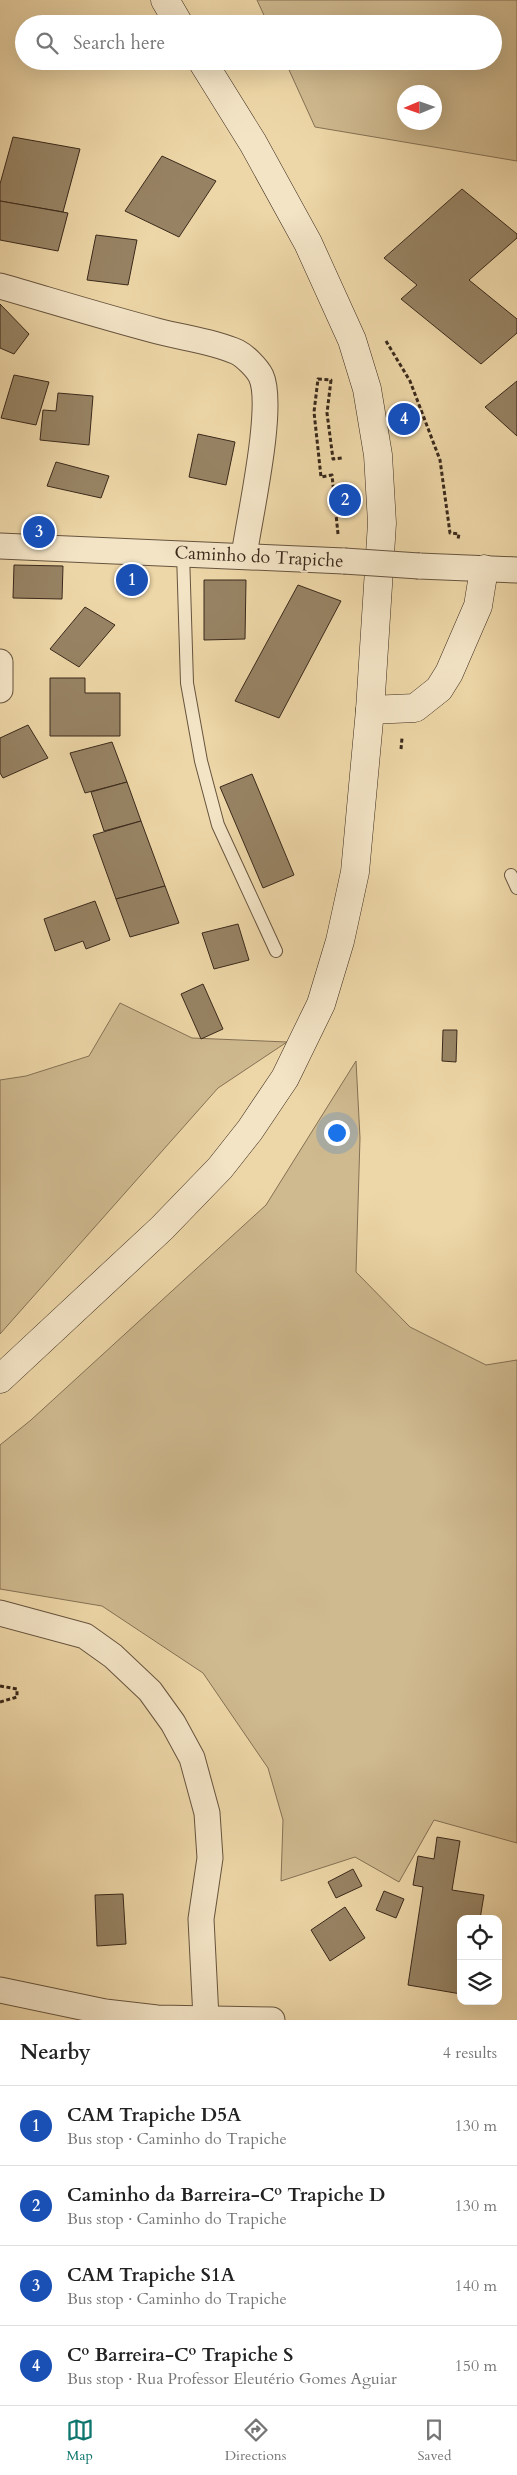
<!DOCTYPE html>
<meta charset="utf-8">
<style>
body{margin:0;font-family:Cardo,serif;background:#f2f2f2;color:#222}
.controls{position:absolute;right:15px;bottom:15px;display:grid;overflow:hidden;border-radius:10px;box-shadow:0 5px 20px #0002}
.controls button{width:45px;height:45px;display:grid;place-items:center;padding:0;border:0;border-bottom:1px solid #e0e0e0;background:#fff;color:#222;font:25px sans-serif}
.compass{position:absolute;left:397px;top:85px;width:45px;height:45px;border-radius:50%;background:#fff;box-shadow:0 5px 20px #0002;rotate:268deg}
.you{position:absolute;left:336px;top:1132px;width:18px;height:18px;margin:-12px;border:4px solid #fff;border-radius:50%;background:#1a73e8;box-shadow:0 0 0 8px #1a73e833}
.badge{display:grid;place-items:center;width:32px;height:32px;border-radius:50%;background:#0f766e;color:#fff;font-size:16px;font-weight:700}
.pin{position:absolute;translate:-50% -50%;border:2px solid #fff;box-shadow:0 1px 5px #0006}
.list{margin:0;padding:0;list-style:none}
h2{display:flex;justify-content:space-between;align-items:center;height:65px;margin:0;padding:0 20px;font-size:21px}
h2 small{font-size:16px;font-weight:400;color:#767676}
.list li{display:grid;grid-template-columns:32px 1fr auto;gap:15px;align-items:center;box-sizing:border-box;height:80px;padding:0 20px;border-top:1px solid #e0e0e0}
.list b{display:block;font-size:19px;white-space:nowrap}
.list p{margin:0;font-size:16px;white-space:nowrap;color:#767676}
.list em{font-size:16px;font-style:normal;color:#767676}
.icon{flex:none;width:28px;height:28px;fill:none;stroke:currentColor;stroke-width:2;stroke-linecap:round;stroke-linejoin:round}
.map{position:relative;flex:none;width:517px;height:2020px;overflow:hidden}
.search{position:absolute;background:#fff;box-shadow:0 5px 20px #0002;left:15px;right:15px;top:15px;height:55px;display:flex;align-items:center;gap:12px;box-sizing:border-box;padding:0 18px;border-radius:28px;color:#767676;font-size:19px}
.sheet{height:385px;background:#fff}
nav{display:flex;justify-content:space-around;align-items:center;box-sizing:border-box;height:70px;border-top:1px solid #e0e0e0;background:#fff;font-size:14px;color:#767676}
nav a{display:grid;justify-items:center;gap:2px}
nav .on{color:#0f766e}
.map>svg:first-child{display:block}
.green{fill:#cfb98f;stroke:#847155;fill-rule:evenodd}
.building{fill:#978364;stroke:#3a291b}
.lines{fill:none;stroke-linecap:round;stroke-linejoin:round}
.service-casing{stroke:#67543e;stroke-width:14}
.minor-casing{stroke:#67543e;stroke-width:27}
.secondary-casing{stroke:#3a291b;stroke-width:29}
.path{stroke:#3a291b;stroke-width:3;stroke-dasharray:4 2.5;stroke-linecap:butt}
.service{stroke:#f3e4c6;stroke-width:12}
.minor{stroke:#f3e4c6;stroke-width:25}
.secondary{stroke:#f3e4c6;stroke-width:28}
.minor-bridge-casing{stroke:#67543e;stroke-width:27;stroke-linecap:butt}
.minor-bridge{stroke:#f3e4c6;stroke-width:25}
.labels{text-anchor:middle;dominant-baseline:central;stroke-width:4.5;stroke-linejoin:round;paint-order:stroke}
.street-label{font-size:18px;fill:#3a291b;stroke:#f3e4c6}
</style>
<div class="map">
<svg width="517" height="2020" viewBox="0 0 517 2020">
<rect width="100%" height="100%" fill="#edd6a7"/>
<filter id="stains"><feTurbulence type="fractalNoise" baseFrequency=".004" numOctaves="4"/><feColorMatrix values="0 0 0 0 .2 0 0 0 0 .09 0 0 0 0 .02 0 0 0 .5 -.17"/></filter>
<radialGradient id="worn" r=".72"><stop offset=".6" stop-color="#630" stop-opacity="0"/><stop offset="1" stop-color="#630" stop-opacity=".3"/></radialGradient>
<!-- green -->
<g class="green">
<path d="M257,0h260v161l-202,-34 -30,-66h208v-37h-225zM434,92v30h-30v-30z"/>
<path d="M120,1003l72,35 95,4 -69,46 -218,246v-254l26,-4 63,-20z"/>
<path d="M356,1061l4,77 -4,134 54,55 76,38 31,-5v483l-83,-23 -35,62 -44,-25 -74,24 2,-61 -15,-52 -65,-95 -101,-67 -102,-17v-144l31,-25 235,-215z"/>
</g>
<!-- building -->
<g class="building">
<path d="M13,137l67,12 -17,63 -63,-11v-17z"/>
<path d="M162,156l54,25 -37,56 -54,-26z"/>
<path d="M462,189l55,45v4l-48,42 48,39v14l-36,31 -80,-65 16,-14 -33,-27z"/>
<path d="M0,201l68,12 -10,38 -58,-11z"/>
<path d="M96,235l41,5 -9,45 -41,-5z"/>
<path d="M0,304l29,30 -15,20 -14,-6z"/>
<path d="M14,375l35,7 -13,43 -35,-7z"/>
<path d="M517,381v55l-32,-29z"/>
<path d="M58,393l35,3 -4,49 -49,-5 3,-30 13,1z"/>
<path d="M198,434l37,8 -9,43 -37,-8z"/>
<path d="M56,462l53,14 -8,22 -54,-12z"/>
<path d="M14,565l49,1 -1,33 -49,-1z"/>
<path d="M204,580h42l-1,59 -41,1z"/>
<path d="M298,585l43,16 -62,117 -44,-17z"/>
<path d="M85,607l30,18 -36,42 -29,-18z"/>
<path d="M50,678h35v15h35v43h-70z"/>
<path d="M28,725l20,33 -45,20 -3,-5v-35z"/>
<path d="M112,742l15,40 -42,11 -15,-40z"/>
<path d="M252,774l42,101 -31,13 -43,-101z"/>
<path d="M127,782l14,39 -37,10 -13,-39z"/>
<path d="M141,821l24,65 -49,13 -23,-64z"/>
<path d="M165,886l14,37 -49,14 -14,-38z"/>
<path d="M95,901l15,39 -24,9 -3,-8 -28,10 -11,-32z"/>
<path d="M238,924l11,36 -35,9 -12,-36z"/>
<path d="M203,984l20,45 -22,10 -20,-45z"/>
<path d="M443,1030h14l-1,32 -14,-1z"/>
<path d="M437,1837l23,4 -8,49 32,5 -4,24h-19v75l-53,-9 15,-98 -10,-2 5,-29 16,3z"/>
<path d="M353,1869l9,17 -26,12 -8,-16z"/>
<path d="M384,1891l20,8 -8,19 -20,-8z"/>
<path d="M123,1894l3,50 -29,2 -2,-51z"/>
<path d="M345,1907l20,31 -35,23 -19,-31z"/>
</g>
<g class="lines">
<!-- service casing -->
<g class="service-casing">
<g id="service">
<path d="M183,553l4,130 14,78 17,64 58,126"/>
<path d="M511,875l6,13"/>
</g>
</g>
<!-- minor casing -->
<g class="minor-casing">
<g id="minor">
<path d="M0,286c52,15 104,31 157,45 26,7 55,10 80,21 8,4 20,16 24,24 14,30 -12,143 -17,180"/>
<path d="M0,546l344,15"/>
<path d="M419,566l98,4"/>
<path d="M0,662v28"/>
<path d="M0,1613l85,23 28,20 37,35 23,32 19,35 15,55 3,45 -9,61 5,99"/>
<path d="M0,1990l105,22 52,6 115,2"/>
</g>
</g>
<!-- secondary casing -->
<g class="secondary-casing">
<g id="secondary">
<path d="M165,0l14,24"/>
<path d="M370,710l45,-2 24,-19 10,-16 29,-67 6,-37"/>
<path d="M0,1379l162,-151 58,-60 30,-38 35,-52 36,-74 19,-63 15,-69 15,-162 12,-187 -4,-68 -11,-66 -15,-49 -44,-97 -55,-100 -51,-82"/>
</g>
</g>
<!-- path -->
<g class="path">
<path d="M386,341l24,40 30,79 10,73 9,1 -1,5"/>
<path d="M338,534l-6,-59 -11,2 -7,-65 4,-33 13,1 -4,33 6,46 9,-1"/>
<path d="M401,749l1,-11"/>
<path d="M0,1686l17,3v8l-17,5"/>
</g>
<!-- service -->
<use href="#service" class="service"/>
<!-- minor -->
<use href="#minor" class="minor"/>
<!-- secondary -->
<use href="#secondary" class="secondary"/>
<!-- minor-bridge casing -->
<g class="minor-bridge-casing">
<path id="minor-bridge" d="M344,561l75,5"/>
</g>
<!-- minor-bridge -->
<use href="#minor-bridge" class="minor-bridge"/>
</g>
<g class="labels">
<!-- street labels -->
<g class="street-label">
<text transform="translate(259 557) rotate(3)">Caminho do Trapiche</text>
</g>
</g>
<rect width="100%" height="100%" filter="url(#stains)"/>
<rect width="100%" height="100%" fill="url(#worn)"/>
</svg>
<div class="controls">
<button><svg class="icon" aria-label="locate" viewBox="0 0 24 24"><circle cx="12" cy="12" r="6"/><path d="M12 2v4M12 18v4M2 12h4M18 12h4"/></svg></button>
<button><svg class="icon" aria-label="layers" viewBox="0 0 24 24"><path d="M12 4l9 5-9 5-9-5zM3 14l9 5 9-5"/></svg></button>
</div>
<svg class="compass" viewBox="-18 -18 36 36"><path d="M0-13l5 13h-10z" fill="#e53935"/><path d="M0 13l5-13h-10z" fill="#767676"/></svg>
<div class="you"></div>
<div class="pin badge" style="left:132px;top:580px;background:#1a4fb4">1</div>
<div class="pin badge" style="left:345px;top:500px;background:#1a4fb4">2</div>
<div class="pin badge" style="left:39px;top:532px;background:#1a4fb4">3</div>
<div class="pin badge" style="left:404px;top:419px;background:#1a4fb4">4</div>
<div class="search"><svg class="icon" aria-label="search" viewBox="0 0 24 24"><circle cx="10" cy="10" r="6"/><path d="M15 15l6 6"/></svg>Search here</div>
</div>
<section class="sheet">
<h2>Nearby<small>4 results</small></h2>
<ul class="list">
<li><span class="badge" style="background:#1a4fb4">1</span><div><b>CAM Trapiche D5A</b><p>Bus stop · Caminho do Trapiche</p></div><em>130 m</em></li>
<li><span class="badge" style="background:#1a4fb4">2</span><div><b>Caminho da Barreira-Cº Trapiche D</b><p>Bus stop · Caminho do Trapiche</p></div><em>130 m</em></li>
<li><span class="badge" style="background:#1a4fb4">3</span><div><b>CAM Trapiche S1A</b><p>Bus stop · Caminho do Trapiche</p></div><em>140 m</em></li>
<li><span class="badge" style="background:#1a4fb4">4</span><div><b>Cº Barreira-Cº Trapiche S</b><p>Bus stop · Rua Professor Eleutério Gomes Aguiar</p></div><em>150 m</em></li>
</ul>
</section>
<nav>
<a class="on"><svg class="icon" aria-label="map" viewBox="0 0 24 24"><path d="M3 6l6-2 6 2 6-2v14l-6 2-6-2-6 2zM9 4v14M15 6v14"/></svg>Map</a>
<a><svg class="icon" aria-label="directions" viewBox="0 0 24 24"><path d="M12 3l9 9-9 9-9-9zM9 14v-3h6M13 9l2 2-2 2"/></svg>Directions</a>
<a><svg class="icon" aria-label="saved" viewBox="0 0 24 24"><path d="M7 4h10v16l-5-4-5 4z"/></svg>Saved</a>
</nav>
